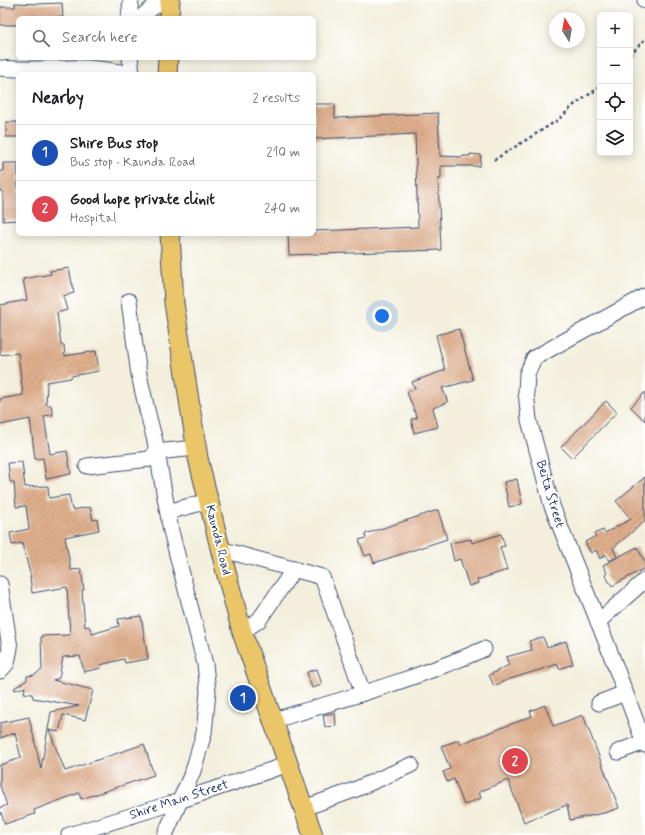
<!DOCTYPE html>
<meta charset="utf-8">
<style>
body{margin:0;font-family:Mynerve,sans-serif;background:#f6f6f6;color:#202124}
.controls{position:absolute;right:12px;top:12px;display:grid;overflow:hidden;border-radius:6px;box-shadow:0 2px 10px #0003}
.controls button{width:36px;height:36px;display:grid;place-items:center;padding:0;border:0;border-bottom:1px solid #e0e0e0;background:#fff;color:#202124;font:20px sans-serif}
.compass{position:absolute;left:549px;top:12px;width:36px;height:36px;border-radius:50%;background:#fff;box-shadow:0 2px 10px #0003;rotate:349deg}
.you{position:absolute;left:382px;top:316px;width:14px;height:14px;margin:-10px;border:3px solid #fff;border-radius:50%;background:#1a73e8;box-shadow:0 0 0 6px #1a73e833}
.badge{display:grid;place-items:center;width:26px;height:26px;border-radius:50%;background:#ea580c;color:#fff;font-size:13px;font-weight:700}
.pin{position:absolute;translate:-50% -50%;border:2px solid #fff;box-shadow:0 1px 4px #0006}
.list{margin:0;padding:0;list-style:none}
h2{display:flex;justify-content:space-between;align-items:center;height:52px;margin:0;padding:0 16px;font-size:17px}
h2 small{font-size:13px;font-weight:400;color:#757577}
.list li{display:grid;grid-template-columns:26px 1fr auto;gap:12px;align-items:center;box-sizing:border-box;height:56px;padding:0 16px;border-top:1px solid #e0e0e0}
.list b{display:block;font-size:15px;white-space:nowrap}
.list p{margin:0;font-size:13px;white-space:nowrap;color:#757577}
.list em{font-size:13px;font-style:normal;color:#757577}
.icon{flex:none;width:22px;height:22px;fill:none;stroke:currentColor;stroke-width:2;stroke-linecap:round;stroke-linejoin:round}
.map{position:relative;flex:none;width:645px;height:835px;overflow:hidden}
.search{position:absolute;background:#fff;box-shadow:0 2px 10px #0003;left:16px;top:16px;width:300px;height:44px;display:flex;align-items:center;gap:10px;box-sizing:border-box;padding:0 14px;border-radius:6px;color:#757577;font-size:15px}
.panel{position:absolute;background:#fff;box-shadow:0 2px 10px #0003;left:16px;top:72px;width:300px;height:164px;border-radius:6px}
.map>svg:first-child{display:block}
.building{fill:url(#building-hatch)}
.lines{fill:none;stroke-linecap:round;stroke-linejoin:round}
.minor-casing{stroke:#3b4c71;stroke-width:17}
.major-casing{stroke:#3b4c71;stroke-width:21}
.path{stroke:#3b4c71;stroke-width:2.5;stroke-dasharray:3 3;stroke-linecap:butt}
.minor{stroke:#fff;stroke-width:15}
.major{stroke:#eac669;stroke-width:19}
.labels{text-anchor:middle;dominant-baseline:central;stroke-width:4;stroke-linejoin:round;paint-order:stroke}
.street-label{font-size:13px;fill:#1b2f5e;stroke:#fff}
</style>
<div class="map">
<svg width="645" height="835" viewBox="0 0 645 835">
<defs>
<pattern id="building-hatch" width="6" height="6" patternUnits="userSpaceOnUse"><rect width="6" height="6" fill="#e0af8c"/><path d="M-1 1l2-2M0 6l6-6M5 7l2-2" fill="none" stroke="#b58f76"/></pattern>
</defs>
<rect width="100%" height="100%" fill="#fff"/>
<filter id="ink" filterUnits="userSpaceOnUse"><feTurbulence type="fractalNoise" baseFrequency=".025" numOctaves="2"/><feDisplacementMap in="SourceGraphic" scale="8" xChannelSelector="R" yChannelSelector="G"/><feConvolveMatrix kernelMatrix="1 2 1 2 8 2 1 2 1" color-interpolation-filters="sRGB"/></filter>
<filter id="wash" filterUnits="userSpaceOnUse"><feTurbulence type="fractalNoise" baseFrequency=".012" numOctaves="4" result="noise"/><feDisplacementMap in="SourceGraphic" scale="16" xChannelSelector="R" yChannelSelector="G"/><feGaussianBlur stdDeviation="0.9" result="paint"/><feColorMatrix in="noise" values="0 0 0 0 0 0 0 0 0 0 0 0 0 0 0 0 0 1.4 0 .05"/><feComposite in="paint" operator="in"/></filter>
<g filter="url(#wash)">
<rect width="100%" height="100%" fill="#f3efdc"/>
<g id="blocks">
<!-- building -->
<g class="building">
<path d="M15,3l22,1 25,-1 1,14 -45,1v7h-18v-18h15z"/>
<path d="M314,104h21v14l103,-5 2,43 23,1v-1h7v-2l11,1 -1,11h-39v13h-3l3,71 -152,5 -1,-21h26v-3l104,-4 -3,-93 -101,5z"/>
<rect x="6" y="122" width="12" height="15"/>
<path d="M3,163h15v57l-15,1v-30h-3v-20h3z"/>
<path d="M69,268l5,25 -11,3 4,14 -10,3 4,32h3l1,11 31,-5 3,20 -28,5v2l-24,4 -1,23h5l2,10 -9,1 6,38 17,-3 4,23 -25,5 -3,-21 -8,1 -5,-40 -30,6v-26l23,-4 -5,-42 -18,2v-50l27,-5 -4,-21 28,-5 -1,-3z"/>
<path d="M459,329l14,51 -31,8 6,14 -15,6 5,19 -24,6 -3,-14 6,-1 -10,-26 8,-3 -3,-7 33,-12 -9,-35z"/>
<path d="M645,392v29l-14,-14z"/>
<path d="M606,401l11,11 -45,46 -11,-11z"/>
<path d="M22,462l3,25 23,-1 1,12 20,-3 3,15 18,-3 3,13 4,-1 2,11 -34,7 6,33 10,-1 3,21h-2l3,37 4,-1 3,8 27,-8 -1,-7 23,-3 7,43 -23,4 -1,-4 -24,6 1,3 -17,4 -4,-16 -17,1 -4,21 -6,2 40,10 -8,30 -22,-5 -4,17 -10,-2 16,41 79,-27 10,31 -73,24 -2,-6 -45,17 1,4 -30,10 -5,-14v-2l7,-3 -7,-19v-21l21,-7 -6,-25 -15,5v-15l29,-6 12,52 10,-57 28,-6 -46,-8 -1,-4 -8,-1 1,-6 -10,3 -1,-2 13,-8v-4l7,-1 8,-5 -1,-34 29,-1 -3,-48 -35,6 -2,-16h1l-9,-34 -10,2 -2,-12 19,-4 -3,-23 -10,1 -2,-25h-4l-2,-19z"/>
<path d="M645,477v44l-32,27 4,9 -8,4 -4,-7 -5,5 -4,-9 -5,3 -6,-11 11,-6 -2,-2 9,-4 2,3 26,-14 -15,-18z"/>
<path d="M517,479l5,25 -13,3 -5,-25z"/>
<path d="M438,510l9,29 -73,24 -3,-9 -6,2 -6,-16 7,-2 -1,-4z"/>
<path d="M501,534l4,12 -5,1 7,23 -30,10 1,3 -9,3 -9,-27 -6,2 -4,-18 21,-4 1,4z"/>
<path d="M637,547l8,15v6l-33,18 -7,-11 2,-2 -4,-8z"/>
<path d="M543,637l4,10 19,-6 7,23 -14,5 -1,-5 -51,16 -13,6 -5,-11 20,-10 -3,-8 26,-7 -3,-9z"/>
<path d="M317,669l5,16 -10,3 -5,-16z"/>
<path d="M545,705l8,21 30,-11 36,93 -15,5 -34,7 -3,-15 -43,17 -16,-42 -29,12 2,6 -17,7 -10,-26 -7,3 -4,-10 7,-3 -9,-23 18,-6 1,4 72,-28 -2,-5z"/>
<path d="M335,713l1,13 -11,1 -2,-12z"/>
</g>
</g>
</g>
<g filter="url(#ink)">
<use href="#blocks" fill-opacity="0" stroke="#3b4c71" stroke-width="1"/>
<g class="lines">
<!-- minor casing -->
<g class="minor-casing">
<g id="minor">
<path d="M645,0v1"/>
<path d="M129,18l2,-18"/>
<path d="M140,18l22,-18"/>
<path d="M130,58l2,16"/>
<path d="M0,68c29,3 58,-1 87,0 15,1 29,3 44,6"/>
<path d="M645,296l-111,62 -7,16 -1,18 3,28 23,86 55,138 38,101"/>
<path d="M129,301l10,74 8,35 8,31 16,90 34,133 3,28 -4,41 -11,38 -28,64"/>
<path d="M87,466l63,-7 6,-7 40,-4"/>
<path d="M168,512l40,-11"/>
<path d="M220,549l102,28 41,116"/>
<path d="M0,584l10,64 -3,15 -7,8"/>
<path d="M598,622l47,-42"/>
<path d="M242,632l17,-12 35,-51"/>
<path d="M599,703l26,-10"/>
<path d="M274,720c71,-21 142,-41 210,-71"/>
<path d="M618,752l26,-10"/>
<path d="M304,808l50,-18 57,-25"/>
<path d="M69,835l110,-34 110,-37"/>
</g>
</g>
<!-- major casing -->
<g class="major-casing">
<g id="major">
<path d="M169,18l1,-18"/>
<path d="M167,74l1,-16"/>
<path d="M170,234l4,69 24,155 28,114 16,60 71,203"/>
</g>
</g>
<!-- path -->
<g class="path">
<path d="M630,55l15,-16"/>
<path d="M494,160l64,-40 16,-15 26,-18"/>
</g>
<!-- minor -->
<use href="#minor" class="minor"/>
<!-- major -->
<use href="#major" class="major"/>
</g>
</g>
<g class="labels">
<!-- street labels -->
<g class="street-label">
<text transform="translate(550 494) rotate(73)">Beita Street</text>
<text transform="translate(218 540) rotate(76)">Kaunda Road</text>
<text transform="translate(179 800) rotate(-18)">Shire Main Street</text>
</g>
</g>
</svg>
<div class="controls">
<button>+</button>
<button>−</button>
<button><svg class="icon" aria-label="locate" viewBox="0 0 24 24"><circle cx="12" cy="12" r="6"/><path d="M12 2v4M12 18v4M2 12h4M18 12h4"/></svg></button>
<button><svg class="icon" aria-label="layers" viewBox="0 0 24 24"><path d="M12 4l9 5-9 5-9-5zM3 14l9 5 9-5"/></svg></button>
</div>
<svg class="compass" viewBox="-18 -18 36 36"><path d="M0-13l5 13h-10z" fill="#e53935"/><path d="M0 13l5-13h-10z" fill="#757577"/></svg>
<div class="you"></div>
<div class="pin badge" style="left:243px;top:698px;background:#1a4fb4">1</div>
<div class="pin badge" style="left:515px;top:761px;background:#e0444e">2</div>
<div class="search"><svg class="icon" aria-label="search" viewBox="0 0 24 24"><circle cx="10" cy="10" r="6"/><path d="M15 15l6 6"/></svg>Search here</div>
<section class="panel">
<h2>Nearby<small>2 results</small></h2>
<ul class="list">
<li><span class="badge" style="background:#1a4fb4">1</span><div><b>Shire Bus stop</b><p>Bus stop · Kaunda Road</p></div><em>210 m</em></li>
<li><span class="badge" style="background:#e0444e">2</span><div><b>Good hope private clinit</b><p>Hospital</p></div><em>240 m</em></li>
</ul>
</section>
</div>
